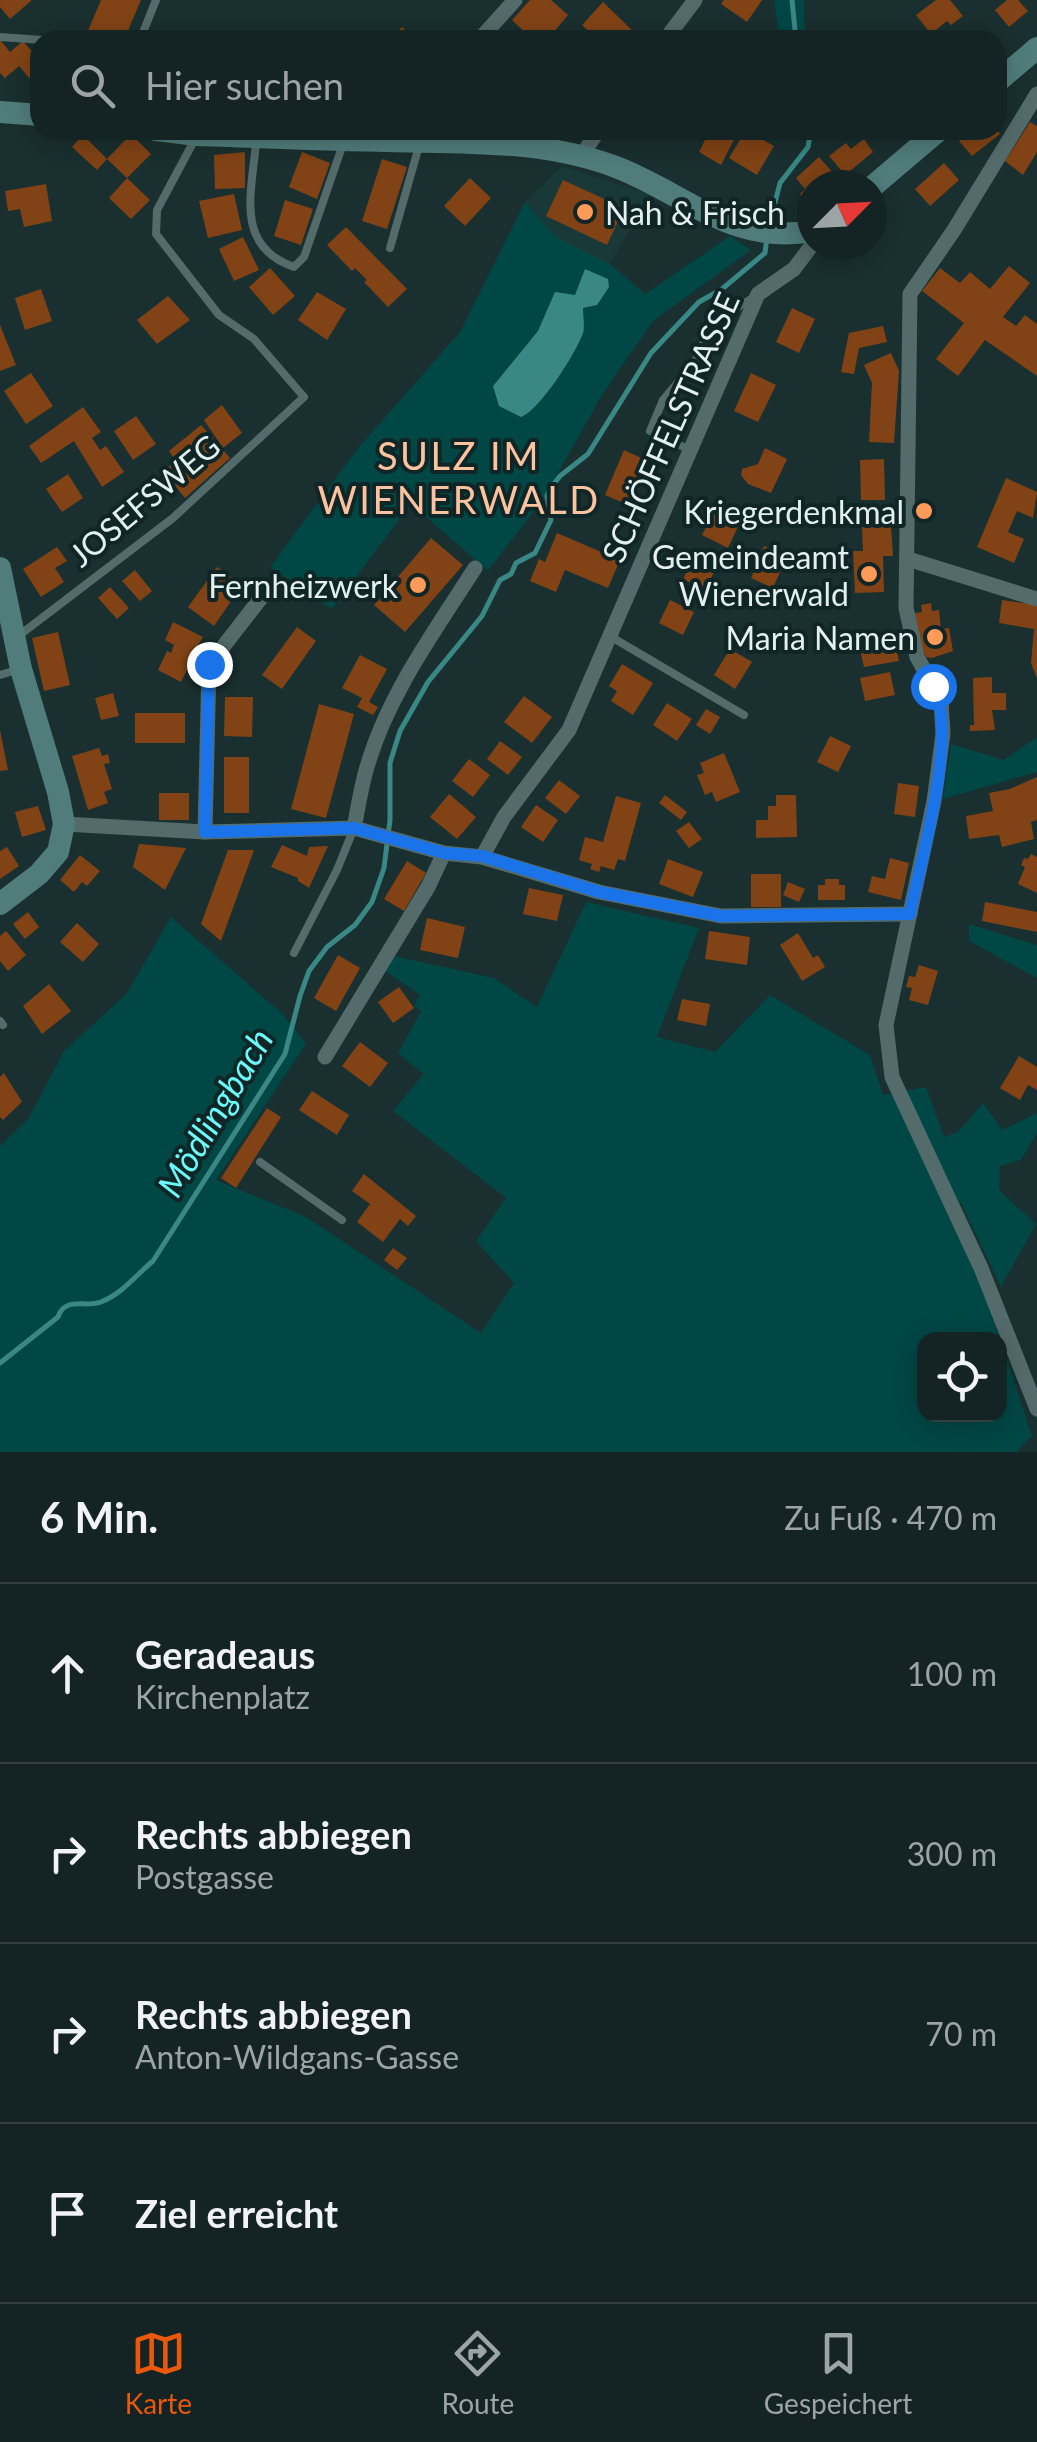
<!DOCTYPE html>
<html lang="de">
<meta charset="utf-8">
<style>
body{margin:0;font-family:Lato,sans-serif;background:#212f30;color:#f1f3f6}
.controls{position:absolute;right:30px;bottom:30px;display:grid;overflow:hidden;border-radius:20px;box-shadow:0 5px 25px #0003}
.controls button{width:90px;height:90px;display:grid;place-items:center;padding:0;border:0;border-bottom:2px solid #334041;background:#142323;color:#f1f3f6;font:50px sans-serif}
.compass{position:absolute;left:797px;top:170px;width:90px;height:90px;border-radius:50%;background:#142323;box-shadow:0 5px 25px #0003;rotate:66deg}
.stop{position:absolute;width:30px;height:30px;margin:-22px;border:8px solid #1a73e8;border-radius:50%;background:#fff}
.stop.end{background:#1a73e8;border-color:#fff;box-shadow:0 2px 10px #0008}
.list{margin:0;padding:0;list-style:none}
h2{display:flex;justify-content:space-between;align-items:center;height:130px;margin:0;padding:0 40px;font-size:42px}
h2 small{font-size:32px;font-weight:400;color:#9da4a6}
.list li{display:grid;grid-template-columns:65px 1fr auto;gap:30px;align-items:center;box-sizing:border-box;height:180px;padding:0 40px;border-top:2px solid #334041}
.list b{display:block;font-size:38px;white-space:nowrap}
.list p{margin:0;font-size:32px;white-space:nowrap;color:#9da4a6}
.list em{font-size:32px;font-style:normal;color:#9da4a6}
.icon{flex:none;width:55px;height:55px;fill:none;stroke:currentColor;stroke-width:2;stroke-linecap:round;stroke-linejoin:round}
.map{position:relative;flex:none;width:1037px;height:1452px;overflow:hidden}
.search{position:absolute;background:#142323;box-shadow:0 5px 25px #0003;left:30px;right:30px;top:30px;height:110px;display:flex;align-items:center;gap:25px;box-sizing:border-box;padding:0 35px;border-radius:30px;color:#9da4a6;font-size:38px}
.sheet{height:850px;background:#142323}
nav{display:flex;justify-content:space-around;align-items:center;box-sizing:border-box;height:140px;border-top:2px solid #334041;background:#142323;font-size:28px;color:#9da4a6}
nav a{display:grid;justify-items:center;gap:5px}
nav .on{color:#ea580c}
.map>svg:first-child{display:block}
.built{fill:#193938}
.green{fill:#004746;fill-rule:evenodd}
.water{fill:#398886}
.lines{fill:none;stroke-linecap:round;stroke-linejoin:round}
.stream{stroke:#398886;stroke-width:5}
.building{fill:#814315}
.lane{stroke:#546b6b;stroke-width:8}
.street{stroke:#546b6b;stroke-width:15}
.secondary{stroke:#507d7c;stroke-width:22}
.route{stroke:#1a73e8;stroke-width:12}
.poi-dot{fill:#fe9b58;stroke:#102525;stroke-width:4}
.labels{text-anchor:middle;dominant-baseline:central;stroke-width:8;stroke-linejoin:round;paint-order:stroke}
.poi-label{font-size:32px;fill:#e3f0ef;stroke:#102525;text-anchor:end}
.street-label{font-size:32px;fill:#e3f0ef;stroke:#102525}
.water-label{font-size:35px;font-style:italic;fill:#69fcfa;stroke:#102525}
.quarter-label{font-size:38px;letter-spacing:2.5px;fill:#fcc3a0;stroke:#102525}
</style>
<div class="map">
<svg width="1037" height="1452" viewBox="0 0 1037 1452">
<rect width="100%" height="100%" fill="#1a2f2f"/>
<!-- built -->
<path class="built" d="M562,166l87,28 -39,70 -54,-27 -31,-35z"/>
<!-- green -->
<g class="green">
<path d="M774,0h30l1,40h-16l-10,-5z"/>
<path d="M525,202l31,35 54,27 35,30 85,-58 21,14 -98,71 -51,74 -58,103 -56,73 -77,-67 -79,105 -62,-42 89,-120 101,-115zM608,287l-11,18 -14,3 -90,78 45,-55 37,-36z"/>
<path d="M1037,737v35l-94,27 8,-55 53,16z"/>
<path d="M586,902l113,26 -42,109 58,15 55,-57 100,60 13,40 43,-8 18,50 14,-5 25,-29 19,27 35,-17v20l-16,27 -21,6 -1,24 37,34 -35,63 -40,-84 -20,-9 49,114 42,128 -16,16h-1016v-306l28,-27 36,-68 63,-58 44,-76 113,98 22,29 -90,136 90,37 175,116 33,-50 -38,-42 30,-43 -113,-87 30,-37 -25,-21 23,-42 -7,-5 6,-11 -36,-25 10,-14 100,22 43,29zM924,1340h76v74h-76z"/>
<path d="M969,924l68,21v33l-68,-37z"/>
</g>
<!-- water -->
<path class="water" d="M585,269l23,10 1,8 -12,18 -14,3c0,8 2,18 0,25 -7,20 -43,77 -62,84l-22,-11 -6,-20 45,-55 17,-39 20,3z"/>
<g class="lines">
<!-- stream -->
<g class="stream">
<path d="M792,0l4,40"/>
<path d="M769,226l11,-43 28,-36 3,-17"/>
<path d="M0,1363l58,-46c7,-21 27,-9 43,-15 22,-9 34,-26 52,-41l132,-207 15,-58 9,-25 18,-24 28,-22 17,-23 12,-34 6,-48v-57l10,-32 28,-49 54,-66 18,-36 11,-6 5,-11 19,-10 16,-33 -4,-24 3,-7 10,-13 28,-22 63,-101 48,-51 23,-13 43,-36 2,-16"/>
</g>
</g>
<!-- building -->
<g class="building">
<path d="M0,0h32l-22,19 -10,-12z"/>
<path d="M101,0h40l-17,40h-40z"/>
<path d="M530,0h21l17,15 -21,25h-14l-21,-20z"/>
<path d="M724,0h38l-15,22 -26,-18z"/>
<path d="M936,0h14l13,16 -12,9 -4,-4 -16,13 -15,-19z"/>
<path d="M1007,0h11l10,11 -19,16 -14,-17z"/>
<path d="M603,2l35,34 -3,4h-37l-16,-15z"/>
<path d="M402,27l14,13h-26z"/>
<path d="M0,40l10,12 13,-11 11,13 6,-5v22l-10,8 -11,-13 -14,12 -5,-5z"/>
<path d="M1030,122l7,4v26l-14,23 -18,-14z"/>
<path d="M710,130h29l-18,35 -22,-13z"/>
<path d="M746,130l28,16 -17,29 -28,-17z"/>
<path d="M972,130h25l3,4 -28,22 -13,-15z"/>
<path d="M131,134l20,20 -24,24 -20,-19z"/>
<path d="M83,135l24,24 -10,11 -25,-23z"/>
<path d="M864,139l9,13 -28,23 -16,-19 17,-13 5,6z"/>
<path d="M245,152v36l-30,1 -1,-34z"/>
<path d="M302,152l28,11 -13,36 -28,-12z"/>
<path d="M819,157l21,24 -5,4h-23v21l-12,-12 5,-5 -9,-11z"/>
<path d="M382,159l25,8 -20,62 -25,-8z"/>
<path d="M944,163l15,17 -29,26 -15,-17z"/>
<path d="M127,178l23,22 -19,19 -22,-21z"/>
<path d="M470,178l21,20 -26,28 -21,-20z"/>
<path d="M563,180l61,28 -17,37 -61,-29z"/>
<path d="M46,184l6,37 -28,6 -4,-18 -12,2 -3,-20z"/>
<path d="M234,194l8,36 -34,8 -9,-37z"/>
<path d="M285,200l28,9 -12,36 -27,-9z"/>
<path d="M346,227l61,62 -19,18 -24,-25 3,-2 -12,-12 -3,3 -25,-26z"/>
<path d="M243,237l16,33 -25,11 -15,-32z"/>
<path d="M1009,266l21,17 -27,34 13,9 9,-11 12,9v52l-52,-36 -27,36 -22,-17 28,-36 -42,-32 18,-23 20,15 10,-11 20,17z"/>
<path d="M270,268l25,28 -22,19 -24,-28z"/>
<path d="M41,289l11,32 -27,9 -10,-32z"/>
<path d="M317,292l29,17 -19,31 -29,-20z"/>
<path d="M168,296l22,24 -33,24 -20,-24z"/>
<path d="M792,308l23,11 -16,34 -23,-11z"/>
<path d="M0,325l16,40 -16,6z"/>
<path d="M883,326l4,16 -28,6 -5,26 -13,-2 8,-39z"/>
<path d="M891,353l8,18 -5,72 -25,-1 3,-59 -8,-18z"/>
<path d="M31,373l22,33 -27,18 -22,-33z"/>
<path d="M751,373l25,12 -18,37 -24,-11z"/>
<path d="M222,405l20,28 -19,15 -19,-28z"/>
<path d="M83,407l18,25 -9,6 8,12 6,-4 18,26 -22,15 -28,-46 -33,22 -12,-17z"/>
<path d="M136,416l20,28 -23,16 -19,-29z"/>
<path d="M201,425l29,33 -45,40 -22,-27 13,-10 -7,-10z"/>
<path d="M765,448l22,11 -16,34 -23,-9 -7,-9 1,-6 16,-5z"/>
<path d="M624,450l26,12 -19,44 -26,-11z"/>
<path d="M884,459l1,41h-24l-1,-40z"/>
<path d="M68,474l15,24 -21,14 -16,-23z"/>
<path d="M1006,478l31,14 -4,26 -16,-7 -9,21 16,7 -10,24 -37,-16z"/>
<path d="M717,506l25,12 -14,30 -26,-13z"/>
<path d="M891,526l2,30h-10l1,36 -29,1 -2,-42h10l-1,-24z"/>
<path d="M557,533l63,27 -12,28 -43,-18 -9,22 -26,-11 9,-22 6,3z"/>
<path d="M431,538l32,27 -58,67 -31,-27z"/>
<path d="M764,546l23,10 -14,32 -22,-10z"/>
<path d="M57,547l10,14 -12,7 9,14 -23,15 -18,-28z"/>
<path d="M697,551l22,11 -14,28 -22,-11z"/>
<path d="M217,567l25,18 -28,41 -26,-19z"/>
<path d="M135,570l17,21 -12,10 -18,-20z"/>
<path d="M110,587l19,21 -12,11 -19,-21z"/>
<path d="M670,600l24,12 -11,23 -24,-12z"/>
<path d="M1002,600l35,5v73l-6,-15 3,-34 -35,-6z"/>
<path d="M931,603l1,8 7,-1 2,19 8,-1 4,23 -21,7 -6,-1 -6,-12 -5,-32 7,-1 -1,-7z"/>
<path d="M173,622l30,15 -16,26 3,1 -9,18 -23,-12 9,-19 4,2 3,-8 -9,-5z"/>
<path d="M297,627l19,14 -34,48 -20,-14z"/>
<path d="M58,632l12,53 -26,6 -12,-53z"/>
<path d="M894,637l5,24 -35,6 -4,-17 22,-4 -1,-7z"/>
<path d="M730,649l22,13 -17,27 -21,-14z"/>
<path d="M360,655l27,14 -18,33 9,5 -5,8 -16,-8 5,-9 -20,-10z"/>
<path d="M622,664l31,19 -20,32 -22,-14 6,-10 -8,-5z"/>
<path d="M890,672l5,23 -30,6 -5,-23z"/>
<path d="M992,677v16h14v17h-14l3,20 -25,1v-6h4l-1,-47z"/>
<path d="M113,693l6,23 -18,4 -6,-22z"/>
<path d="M524,696l28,21 -20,26 -28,-21z"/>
<path d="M225,697h28l-1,40 -28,-1z"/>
<path d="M667,703l25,16 -15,22 -24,-16z"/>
<path d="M319,704l35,10 -28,104 -35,-9z"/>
<path d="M706,709l14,8 -10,17 -14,-9z"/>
<rect x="135" y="713" width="50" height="30"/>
<path d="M0,730l8,40 -8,1z"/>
<path d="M830,736l21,10 -13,26 -21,-10z"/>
<path d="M500,741l22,16 -14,18 -21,-16z"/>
<path d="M99,748l3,8 6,-2 2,9 -6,1 8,25 -8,3 4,11 -20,7 -16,-54z"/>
<path d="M724,753l16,39 -24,10 -4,-10 -7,3 -8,-20 7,-2 -4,-10z"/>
<rect x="224" y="757" width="25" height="56"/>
<path d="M469,759l21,16 -17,22 -21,-16z"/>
<path d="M1037,777v43l-6,2 3,17 -32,8 -3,-12 -30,4 -3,-23 27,-5 -4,-18 21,-4z"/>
<path d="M559,780l21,16 -14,18 -21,-16z"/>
<path d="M898,783l21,3 -4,31 -21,-3z"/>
<rect x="159" y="793" width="30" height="27"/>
<path d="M449,794l27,23 -19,22 -27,-22z"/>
<path d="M665,795l22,17 -6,8 -22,-17z"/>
<path d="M776,795h20l1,42 -41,1v-18h12v-14h8z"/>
<path d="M616,796l25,7 -16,58 -7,-2 -4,11 -13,-4 -2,6 -9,-3 2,-5 -13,-4 6,-23 18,5z"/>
<path d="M536,805l22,15 -15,22 -22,-15z"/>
<path d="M38,806l8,24 -24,7 -7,-25z"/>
<path d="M689,822l13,17 -13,9 -13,-17z"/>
<path d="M139,844l47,4 -21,42 -32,-23z"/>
<path d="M282,845l25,11 2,-9 19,-1 -19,42 -11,-7v-3l-27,-11z"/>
<path d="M7,847l12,19 -19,13v-28z"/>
<path d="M228,850h26l-33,91 -20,-17z"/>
<path d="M1031,854l6,3v36l-19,-9 7,-17 -4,-2 3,-7 4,1z"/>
<path d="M80,855l20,16 -13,15 -5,-4 -8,10 -14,-12z"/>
<path d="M890,858l19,5 -8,37 -33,-8 4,-16 13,3z"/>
<path d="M668,859l35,13 -10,25 -34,-13z"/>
<path d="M407,861l19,12 -22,38 -20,-12z"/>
<rect x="751" y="874" width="30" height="33"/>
<path d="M825,879h14v6h6v15h-27v-15h7z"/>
<path d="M788,882l17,7 -6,13 -16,-7z"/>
<path d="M529,888l34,7 -6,26 -34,-7z"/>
<path d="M985,902l52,10v20l-55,-11z"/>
<path d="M28,912l11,15 -14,12 -12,-15z"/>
<path d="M427,918l38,9 -7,31 -38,-8z"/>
<path d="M77,923l22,21 -16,18 -23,-20z"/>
<path d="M6,931l20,24 -18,16 -8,-10v-25z"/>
<path d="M709,931l41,6 -3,28 -42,-6z"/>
<path d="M798,933l15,25 5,-3 7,12 -23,14 -22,-36z"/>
<path d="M338,955l22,13 -24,43 -22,-13z"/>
<path d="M919,965l19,6 -10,34 -19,-5 3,-12 -6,-1 3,-11 6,1z"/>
<path d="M49,984l22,27 -29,23 -19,-28z"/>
<path d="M399,987l15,21 -21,15 -15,-21z"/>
<path d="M682,999l28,5 -4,22 -29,-6z"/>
<path d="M360,1042l28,21 -18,24 -28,-21z"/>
<path d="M1019,1056l18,11v23l-9,-5 -8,15 -20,-12z"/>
<path d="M4,1073l18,29 -19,18 -3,-3v-40z"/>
<path d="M312,1091l37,24 -12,20 -38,-25z"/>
<path d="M267,1108l14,9 -45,71 -15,-10z"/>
<path d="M364,1174l52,42 -8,10 -8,-7 -17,23 -26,-20 13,-18 -18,-13z"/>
<path d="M393,1248l14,10 -10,12 -13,-10z"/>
</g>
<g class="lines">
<!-- lane -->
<g class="lane">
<path d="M0,37l42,3"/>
<path d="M140,40l16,-40"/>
<path d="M256,142c-4,50 -22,104 38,125l10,-10 39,-113"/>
<path d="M390,248l29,-102"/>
<path d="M688,449l-38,-18 13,-31 32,-38 17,-38 42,-27"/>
<path d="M608,635l136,80"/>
<path d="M17,637l156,-119 131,-121 -50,-58 -35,-24 -63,-81 1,-24 38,-71"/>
<path d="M0,675l17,-5"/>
<path d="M294,953l43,-83 17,-42"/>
<path d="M0,1021l3,4"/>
<path d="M260,1162l82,58"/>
</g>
<!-- street -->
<g class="street">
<path d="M479,40l36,-40"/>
<path d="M665,40l30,-40"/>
<path d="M1037,94l-83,136 -44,64 -4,314 11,49 24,43 2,34 -9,67 -48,224 6,52 89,191 56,141"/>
<path d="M581,156l18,-26"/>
<path d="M908,559l129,40"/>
<path d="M64,824l141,8 149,-4 90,25 38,4 117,35 122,24 189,-2"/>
<path d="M354,828c4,-20 7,-41 13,-61 21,-73 68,-136 108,-199"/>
<path d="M205,832l4,-167 55,-71"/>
<path d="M482,857l22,-40 65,-87 189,-436 36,-25 18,-24"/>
<path d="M325,1057l103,-170 16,-34"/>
</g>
<!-- secondary -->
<g class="secondary">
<path d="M997,82l40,-34"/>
<path d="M0,112l40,3"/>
<path d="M156,130l41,5c64,2 127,5 191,6 78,2 159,-2 233,28 68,28 113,76 191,62"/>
<path d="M872,187l67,-57"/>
<path d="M0,568l21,101 37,123 6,32 -6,28 -19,22 -39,30"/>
</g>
</g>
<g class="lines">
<!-- route -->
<path class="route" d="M209,664l-4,168 149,-4 90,25 38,3 117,36 122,24 189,-2c11,-55 49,-181 23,-228"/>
</g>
<!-- markers -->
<g class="poi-dot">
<circle cx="585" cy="212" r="10"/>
<circle cx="924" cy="511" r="10"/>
<circle cx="869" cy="574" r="10"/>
<circle cx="418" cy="585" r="10"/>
<circle cx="935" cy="637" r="10"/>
</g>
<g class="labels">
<!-- poi labels -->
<g class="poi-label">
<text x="605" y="212" text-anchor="start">Nah &amp; Frisch</text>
<text x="904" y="511">Kriegerdenkmal</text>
<text x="849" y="556">Gemeindeamt<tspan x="849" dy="37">Wienerwald</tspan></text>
<text x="398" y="585">Fernheizwerk</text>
<text x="915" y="637">Maria Namen</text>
</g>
<!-- street labels -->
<g class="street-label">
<text transform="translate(670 427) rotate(-66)">SCHÖFFELSTRASSE</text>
<text transform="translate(144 500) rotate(-40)">JOSEFSWEG</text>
</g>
<!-- water labels -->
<g class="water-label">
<text transform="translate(214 1112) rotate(-59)">Mödlingbach</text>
</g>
<!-- quarter labels -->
<g class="quarter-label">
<text x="459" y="455">SULZ IM<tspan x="459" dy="44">WIENERWALD</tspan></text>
</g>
</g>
</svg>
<div class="controls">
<button><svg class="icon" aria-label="locate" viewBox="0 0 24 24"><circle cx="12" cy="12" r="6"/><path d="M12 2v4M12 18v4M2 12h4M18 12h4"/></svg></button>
</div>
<svg class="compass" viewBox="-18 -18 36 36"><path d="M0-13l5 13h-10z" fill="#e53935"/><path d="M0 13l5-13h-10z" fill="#9da4a6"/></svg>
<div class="stop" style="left:933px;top:686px"></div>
<div class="stop end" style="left:209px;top:664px"></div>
<div class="search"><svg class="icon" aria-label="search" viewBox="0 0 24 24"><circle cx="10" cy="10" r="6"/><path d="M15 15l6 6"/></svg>Hier suchen</div>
</div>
<section class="sheet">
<h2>6 Min.<small>Zu Fuß · 470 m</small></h2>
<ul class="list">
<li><svg class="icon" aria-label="ahead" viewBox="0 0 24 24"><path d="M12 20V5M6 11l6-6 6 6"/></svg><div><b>Geradeaus</b><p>Kirchenplatz</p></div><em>100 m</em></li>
<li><svg class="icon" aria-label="right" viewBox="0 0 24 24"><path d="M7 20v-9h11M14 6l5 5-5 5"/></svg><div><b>Rechts abbiegen</b><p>Postgasse</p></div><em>300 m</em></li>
<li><svg class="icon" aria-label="right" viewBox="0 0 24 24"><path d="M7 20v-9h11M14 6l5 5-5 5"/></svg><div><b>Rechts abbiegen</b><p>Anton-Wildgans-Gasse</p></div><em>70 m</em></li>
<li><svg class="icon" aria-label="arrive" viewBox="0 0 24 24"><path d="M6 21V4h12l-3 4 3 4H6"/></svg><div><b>Ziel erreicht</b></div></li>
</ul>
</section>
<nav>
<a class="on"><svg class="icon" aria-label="map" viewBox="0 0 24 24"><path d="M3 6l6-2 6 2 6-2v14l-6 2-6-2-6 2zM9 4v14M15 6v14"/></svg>Karte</a>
<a><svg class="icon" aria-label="directions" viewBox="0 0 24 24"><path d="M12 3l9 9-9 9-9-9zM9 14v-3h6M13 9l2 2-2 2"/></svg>Route</a>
<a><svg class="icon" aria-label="saved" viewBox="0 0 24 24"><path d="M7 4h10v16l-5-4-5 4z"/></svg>Gespeichert</a>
</nav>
